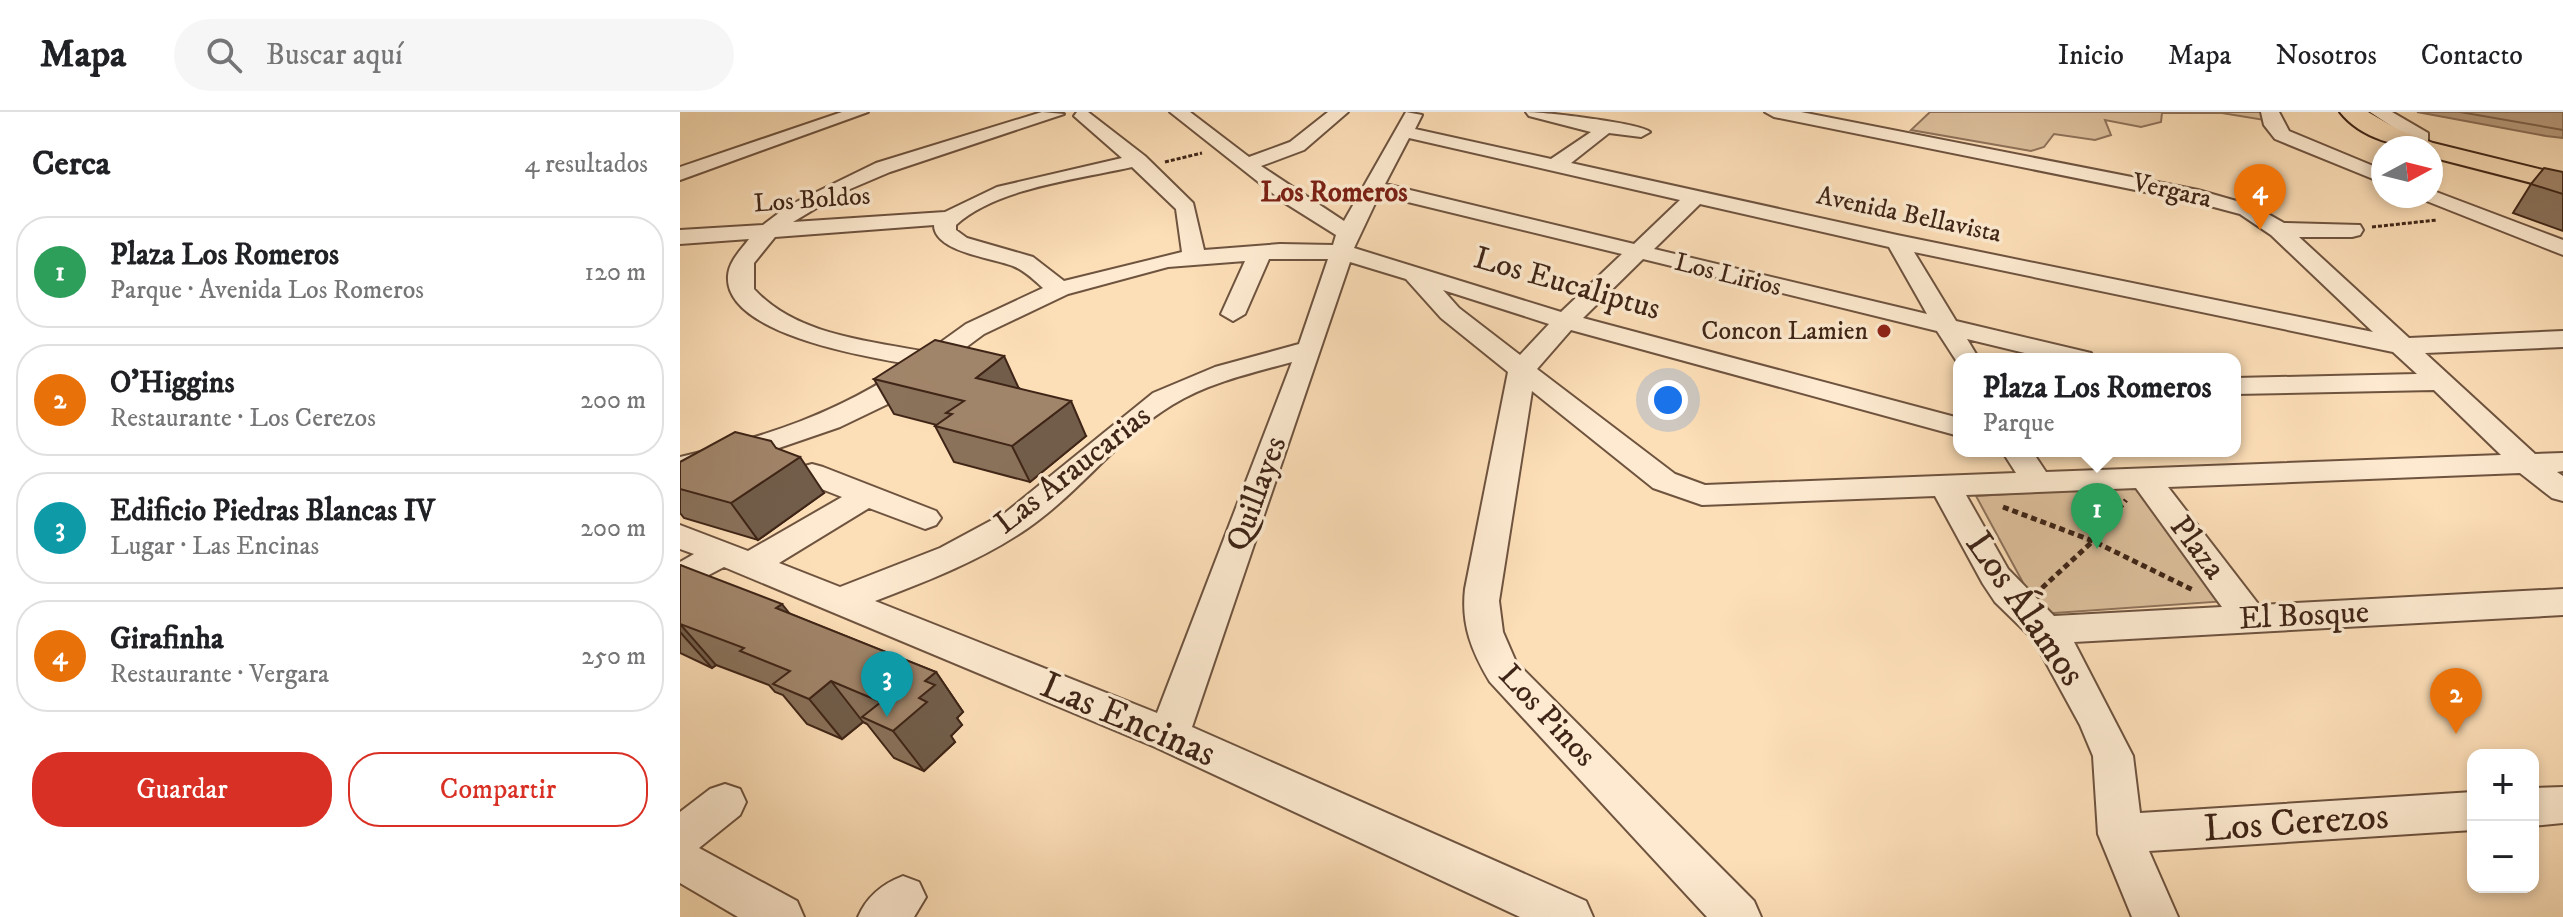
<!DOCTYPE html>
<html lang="es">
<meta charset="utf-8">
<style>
body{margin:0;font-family:"IM FELL DW Pica",serif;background:#f6f6f6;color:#202124}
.controls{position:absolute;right:24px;bottom:24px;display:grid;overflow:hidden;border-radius:16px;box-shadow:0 4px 12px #0003}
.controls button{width:72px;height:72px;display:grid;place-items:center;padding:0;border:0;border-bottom:2px solid #e0e0e0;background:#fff;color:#202124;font:40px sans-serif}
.compass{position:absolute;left:1691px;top:24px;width:72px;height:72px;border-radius:50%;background:#fff;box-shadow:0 4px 12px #0003;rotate:83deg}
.you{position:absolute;left:988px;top:288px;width:28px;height:28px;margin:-20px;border:6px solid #fff;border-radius:50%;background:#1a73e8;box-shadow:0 0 0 12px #1a73e833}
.badge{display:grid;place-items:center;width:52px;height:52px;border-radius:50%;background:#d93025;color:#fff;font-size:26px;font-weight:700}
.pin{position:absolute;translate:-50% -66px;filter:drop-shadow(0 2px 4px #0008)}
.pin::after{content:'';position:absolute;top:42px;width:28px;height:24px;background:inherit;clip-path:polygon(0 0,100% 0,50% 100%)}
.popup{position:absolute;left:1273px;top:241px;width:288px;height:104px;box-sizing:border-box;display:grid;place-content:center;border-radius:16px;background:#fff;filter:drop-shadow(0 2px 6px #0005);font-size:26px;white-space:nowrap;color:#757577}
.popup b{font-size:30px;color:#202124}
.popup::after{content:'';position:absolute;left:50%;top:100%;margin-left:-16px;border:16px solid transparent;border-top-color:#fff}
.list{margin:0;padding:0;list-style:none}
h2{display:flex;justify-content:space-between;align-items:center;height:104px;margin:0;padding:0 32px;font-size:34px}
h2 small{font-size:26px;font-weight:400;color:#757577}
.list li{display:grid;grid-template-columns:52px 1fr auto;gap:24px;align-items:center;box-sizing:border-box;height:112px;margin:0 16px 16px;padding:0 16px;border:2px solid #e0e0e0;border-radius:32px}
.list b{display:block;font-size:30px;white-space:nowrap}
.list p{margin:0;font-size:26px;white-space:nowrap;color:#757577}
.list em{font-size:26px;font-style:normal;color:#757577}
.actions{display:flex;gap:16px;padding:24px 32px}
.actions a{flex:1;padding:18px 0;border:2px solid #d93025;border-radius:32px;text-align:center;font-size:28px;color:#d93025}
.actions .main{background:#d93025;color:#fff}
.icon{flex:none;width:44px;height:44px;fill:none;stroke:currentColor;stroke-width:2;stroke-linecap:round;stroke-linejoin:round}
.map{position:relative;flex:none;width:1883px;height:805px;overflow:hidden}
header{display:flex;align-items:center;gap:48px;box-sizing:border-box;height:112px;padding:0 40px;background:#fff;border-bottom:2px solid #e0e0e0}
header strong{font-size:38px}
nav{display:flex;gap:44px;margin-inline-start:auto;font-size:28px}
.search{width:560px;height:72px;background:#f6f6f6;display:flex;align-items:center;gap:20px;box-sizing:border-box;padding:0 28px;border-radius:44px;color:#757577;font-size:30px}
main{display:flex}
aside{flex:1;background:#fff}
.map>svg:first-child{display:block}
.green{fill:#dcbf9c;stroke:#8e725a;stroke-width:2}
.water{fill:#bc9f81;stroke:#8a6e57;stroke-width:2}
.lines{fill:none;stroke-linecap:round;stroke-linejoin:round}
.shore{stroke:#7e624c;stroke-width:2}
.minor-casing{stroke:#6e533f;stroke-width:4}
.major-casing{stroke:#3f2517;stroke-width:4}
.path-far1{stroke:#3f2517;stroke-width:3;stroke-dasharray:4 2;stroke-linecap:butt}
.path{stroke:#3f2517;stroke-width:5;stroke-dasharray:6 4;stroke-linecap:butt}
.minor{fill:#fdead0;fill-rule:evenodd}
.major{fill:#fcdeb7;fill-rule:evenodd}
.wall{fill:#8a725b;stroke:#3f2517;stroke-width:2}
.shaded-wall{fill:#715d4a;stroke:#3f2517;stroke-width:2}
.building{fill:#a1856a;stroke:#3f2517;stroke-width:2}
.poi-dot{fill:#8f2418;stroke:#fdead0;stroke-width:3}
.labels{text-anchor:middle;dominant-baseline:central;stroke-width:7;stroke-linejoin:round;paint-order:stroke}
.far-street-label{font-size:26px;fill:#3f2517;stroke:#fdead0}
.far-poi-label{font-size:26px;fill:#3f2517;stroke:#fdead0;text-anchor:end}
.far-neighbourhood-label{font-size:28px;font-weight:bold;fill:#7a1f14;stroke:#fdead0}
.street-label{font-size:32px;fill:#3f2517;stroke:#fdead0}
.near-street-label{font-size:38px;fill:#3f2517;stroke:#fdead0}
</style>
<header>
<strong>Mapa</strong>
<div class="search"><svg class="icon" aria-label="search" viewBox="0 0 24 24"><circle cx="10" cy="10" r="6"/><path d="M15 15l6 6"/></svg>Buscar aquí</div>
<nav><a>Inicio</a><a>Mapa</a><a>Nosotros</a><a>Contacto</a></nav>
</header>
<main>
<aside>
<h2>Cerca<small>4 resultados</small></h2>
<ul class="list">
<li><span class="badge" style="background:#2e9e5b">1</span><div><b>Plaza Los Romeros</b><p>Parque · Avenida Los Romeros</p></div><em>120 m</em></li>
<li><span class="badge" style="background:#e8710a">2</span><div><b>O'Higgins</b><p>Restaurante · Los Cerezos</p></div><em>200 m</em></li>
<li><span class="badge" style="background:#0f9aa8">3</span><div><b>Edificio Piedras Blancas IV</b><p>Lugar · Las Encinas</p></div><em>200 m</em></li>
<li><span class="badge" style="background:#e8710a">4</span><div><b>Girafinha</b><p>Restaurante · Vergara</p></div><em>250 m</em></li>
</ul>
<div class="actions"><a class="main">Guardar</a><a>Compartir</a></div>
</aside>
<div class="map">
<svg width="1883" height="805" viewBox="0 0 1883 805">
<rect width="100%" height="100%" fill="#fcdeb7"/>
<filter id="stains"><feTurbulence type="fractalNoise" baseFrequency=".0025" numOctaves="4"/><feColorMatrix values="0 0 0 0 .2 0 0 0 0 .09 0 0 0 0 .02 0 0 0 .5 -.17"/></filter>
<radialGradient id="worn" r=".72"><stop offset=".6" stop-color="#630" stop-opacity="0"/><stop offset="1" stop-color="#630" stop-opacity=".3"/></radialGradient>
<!-- green -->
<g class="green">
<path d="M1250,0h334l6,9 -48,-8h-60l-1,9 -20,5 -36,-7 6,15 -16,5 -41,-6 -10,13 -13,4 -120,-21z"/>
<path d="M1462,374l86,115 -188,13 -64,-118z"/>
</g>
<!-- water -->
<path class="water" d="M1737,0h146v26l-17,-2z"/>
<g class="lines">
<!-- shore -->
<path class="shore" d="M1780,0l103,18"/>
<!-- minor casing -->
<g class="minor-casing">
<g id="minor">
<path d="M162,0h26l-188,68v-13z"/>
<path d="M362,0l22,2 -174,58 -47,20 -50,30 152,-10 52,-25 125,-29 -48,-42 3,-4h11l57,44 48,47 11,47 76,-6 53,1 3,-10 -51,-32 -115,-91h20l59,45 41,-15 38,-30h20l-44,38 -43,16 83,55 62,-109 16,3 -7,14 136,30 40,-27 -62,-16 -3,-4c18,0 115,11 124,20l-9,5 -32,-4 -38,30 326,72 476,97 -102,-97 -31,-21 -45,-12 -421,-85 -9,-5h36l397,78 56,16 30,17 76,2 3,5 -3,5 -8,2h-53l110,101 154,-7v16l-138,6 110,101 28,-1v18l-6,1 6,4v25l-11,-3 -32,-25 -352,14 91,118 304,-16v26l-489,27 59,114 7,57 333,-21v38l-324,21 29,66h-46l-34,-83 -5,-78 -13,-31 -47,-86 -38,-37 -12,-18 -48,-88 -233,9 -49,-17 -121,-97 -33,210 4,31 13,30 238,239 7,16h-54l-217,-235c-18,-30 -29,-57 -25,-93l43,-217 -67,-54 -35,-39 -56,-17 -158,465 394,174 7,16h-73l-365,-170 -431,-180 -44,23v-28l14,-8 -14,-5v-24l68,26 94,-54 -41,-16 -4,-7 4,-7 11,-3 11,3 113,44 5,7 -5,7 -11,4 -56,-21 -90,55 61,24 100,-39 65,-35 148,-120 62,-26 84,-23 29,-85h-59l-24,55 -12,7 -12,-7 24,-53 -77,6 -100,27 -84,40 -92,68 -52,25 -90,31 -70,17v-18c82,-19 160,-44 229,-93 -41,-7 -185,-30 -181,-88 1,-15 13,-26 21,-37l-69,5v-14l83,-5 25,-19 88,-43zM729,26l271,62 -46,44 -249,-60zM452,55l44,42 6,43 -118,29 -31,-24 -66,-19 -11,-8v-5c40,-37 123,-46 176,-58zM699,83l243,59 -61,58 -207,-64zM1020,92l189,43 38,67 -273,-65zM254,113c0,27 59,33 79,41 11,4 21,14 30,22l-77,36 -39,28c-58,-11 -132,-17 -173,-63v-26l21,-26zM1234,140l479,100 24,22 -182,4v16l199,-4 67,65 -455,17 -14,-21h-30l14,22 -311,12 -30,-11 -138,-105 34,-39 388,106v-18l-376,-100 60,-59 294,72 22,34v-6h20l-12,-20 83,20h45l-4,-6 -135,-32zM763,178l106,34 -29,31 -61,-47zM612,250l-135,351 -282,-112c52,-20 107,-41 153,-73 52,-36 90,-90 144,-123 36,-22 79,-32 120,-43zM1456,376l86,119 -168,9 -46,-47 -42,-74z"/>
<path d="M1581,0h18l10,19 94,39v13l-108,-44 -11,-14z"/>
<path d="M1690,0h22l36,21v13l-17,2v-9z"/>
<path d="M1751,78l132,50v15l-139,-55 -3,-4h10z"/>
<path d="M45,672l15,5 6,13 -6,13 -41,33 98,53 7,16h-66l-58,-34v-71l30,-23z"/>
<path d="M1883,675v36l-30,3v-38z"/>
<path d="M223,764l16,6 7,15 -12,20h-56c9,-21 24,-33 45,-41z"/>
</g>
</g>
<!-- major casing -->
<g class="major-casing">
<path id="major" d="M1660,0h28l29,17 36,14 130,32v16l-132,-34v-9c-31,0 -70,-9 -91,-36z"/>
</g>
<!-- path-far1 -->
<g class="path-far1">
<path d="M485,50l37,-9"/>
<path d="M1692,115l65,-7"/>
</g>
<!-- path -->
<g class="path">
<path d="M1323,395l90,34 102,50"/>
<path d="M1362,476l51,-47 33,-41"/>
</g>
<!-- minor -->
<use href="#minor" class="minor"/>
<!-- major -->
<use href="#major" class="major"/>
</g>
<!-- wall -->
<g class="wall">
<path d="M1883,60v59l-50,-18 18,-29z"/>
<path d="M194,267l145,9 67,48 -56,46 -76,-20 -19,-36 2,-1 -43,-11z"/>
<path d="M96,336l48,45 -66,47 -74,-22 -4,-5v-51z"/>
<path d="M0,453l110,49 146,58 27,40 -6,6 5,7 -11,11 4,6 -31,29 -30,-13 -27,-34 -4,-2 -21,17 -35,-15 -24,-29 -8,-3 -6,-7 -53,-20 -4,3 -32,-15z"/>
</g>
<!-- shaded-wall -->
<g class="shaded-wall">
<path d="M324,244l16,35 -44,-13z"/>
<path d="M391,289l15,35 -56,46 -18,-36z"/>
<path d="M120,345l24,36 -66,47 -27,-37z"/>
<path d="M102,492l32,40 -38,-36z"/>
<path d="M0,512l36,41 -4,3 -32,-36z"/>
<path d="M256,560l27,40 -6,6 5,7 -11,11 4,6 -31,29 -31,-40 26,-33 6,-17z"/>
<path d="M151,569l32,41 -21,17 -33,-40z"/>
</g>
<!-- building -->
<g class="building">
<path d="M1864,56l19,4v22l-32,-10z"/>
<path d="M255,228l69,16 -28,22 95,23 -59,45 -77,-20 17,-12 -6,-1 18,-12 -90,-22z"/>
<path d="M55,320l36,9 5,7 24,9 -69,46 -51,-14v-27z"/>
<path d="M0,453l102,39 -6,4 160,64 -11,9 10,4 -16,13 8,4 -34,29 -31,-14 19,-15 -50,-21 -22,18 -36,-15 17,-13 -50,-20 4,-3 -64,-24z"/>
</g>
<!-- markers -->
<circle class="poi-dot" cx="1204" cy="219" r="8"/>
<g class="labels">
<!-- far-street labels -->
<g class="far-street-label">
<text transform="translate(1492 79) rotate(13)">Vergara</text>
<text transform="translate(132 88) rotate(-4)">Los Boldos</text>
<text transform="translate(1229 103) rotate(12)">Avenida Bellavista</text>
<text transform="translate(1048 163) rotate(14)">Los Lirios</text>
</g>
<!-- far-poi labels -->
<g class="far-poi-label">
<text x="1188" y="219">Concon Lamien</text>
</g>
<!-- far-neighbourhood labels -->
<g class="far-neighbourhood-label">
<text x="654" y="80">Los Romeros</text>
</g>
<!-- street labels -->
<g class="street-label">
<text transform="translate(887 172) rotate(16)">Los Eucaliptus</text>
<text transform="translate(393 358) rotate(-38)">Las Araucarias</text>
<text transform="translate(577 382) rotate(-70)">Quillayes</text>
<text transform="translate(1517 436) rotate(53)">Plaza</text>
<text transform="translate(1624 504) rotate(-3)">El Bosque</text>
<text transform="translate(867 604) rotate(47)">Los Pinos</text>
</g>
<!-- near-street labels -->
<g class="near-street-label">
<text transform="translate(1345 497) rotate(55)">Los Álamos</text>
<text transform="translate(448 608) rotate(23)">Las Encinas</text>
<text transform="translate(1616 711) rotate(-4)">Los Cerezos</text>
</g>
</g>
<rect width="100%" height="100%" filter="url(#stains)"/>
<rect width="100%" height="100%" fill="url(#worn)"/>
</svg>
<div class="controls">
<button>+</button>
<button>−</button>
</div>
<svg class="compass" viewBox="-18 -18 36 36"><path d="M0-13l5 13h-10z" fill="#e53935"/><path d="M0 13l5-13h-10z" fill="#757577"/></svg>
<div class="you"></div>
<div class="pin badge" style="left:1417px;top:437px;background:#2e9e5b">1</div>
<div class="popup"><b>Plaza Los Romeros</b>Parque</div>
<div class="pin badge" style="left:1776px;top:622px;background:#e8710a">2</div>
<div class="pin badge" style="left:207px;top:605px;background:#0f9aa8">3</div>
<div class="pin badge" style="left:1580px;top:118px;background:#e8710a">4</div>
</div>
</main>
